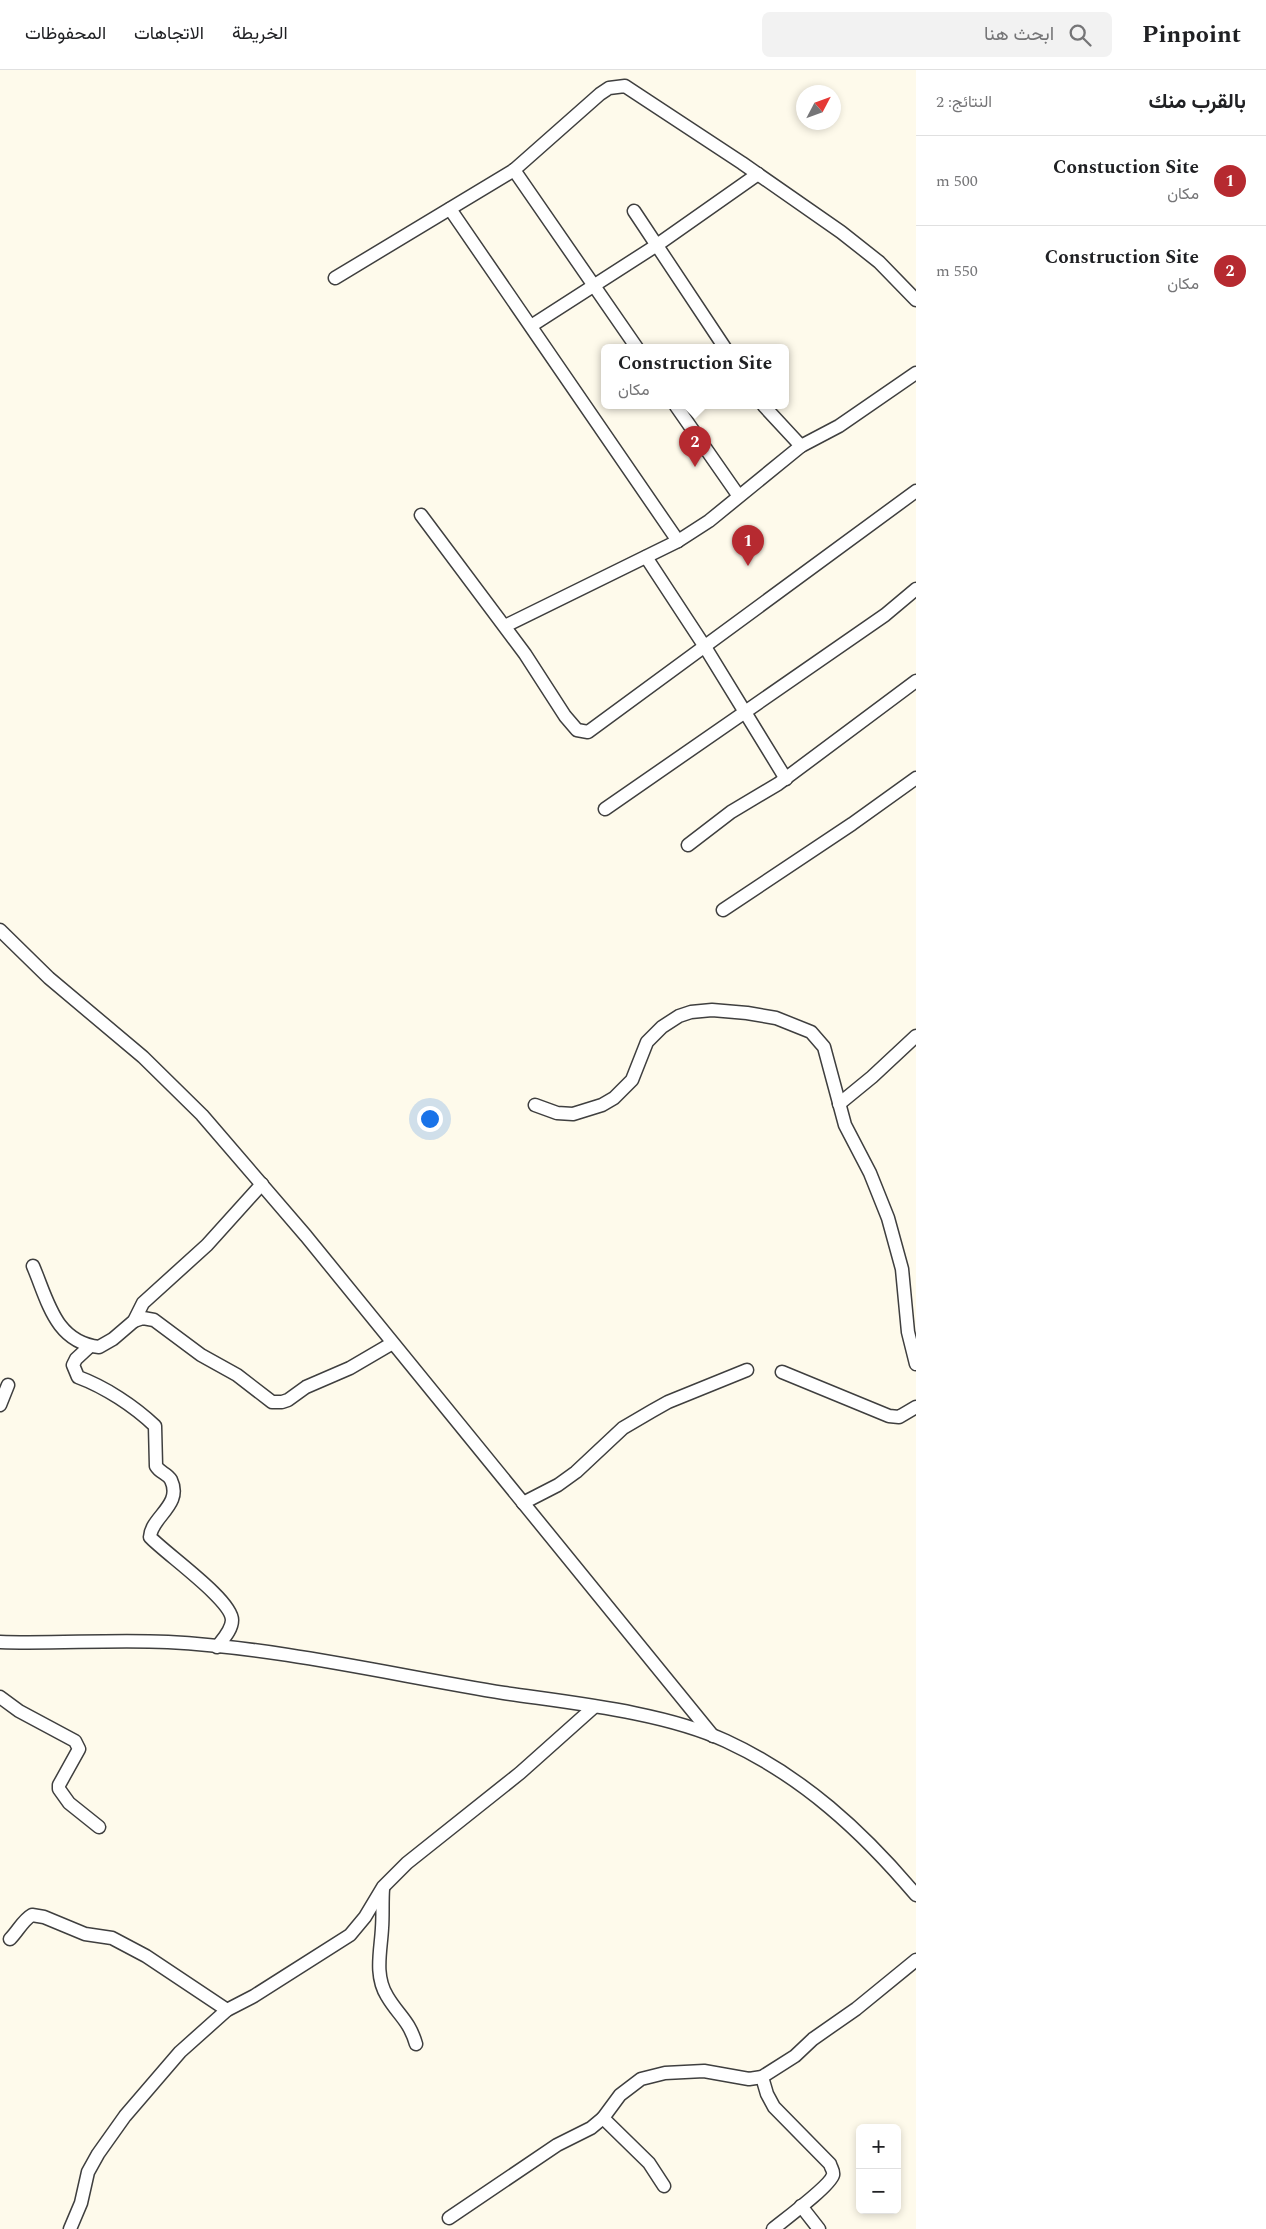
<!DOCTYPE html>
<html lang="ar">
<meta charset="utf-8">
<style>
body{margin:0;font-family:Spectral,Vazirmatn,serif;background:#f2f2f2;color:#202124;direction:rtl}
.controls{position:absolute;right:15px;bottom:15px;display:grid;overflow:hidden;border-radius:8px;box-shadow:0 2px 8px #0003}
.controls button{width:45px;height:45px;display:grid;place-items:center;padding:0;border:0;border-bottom:1px solid #e0e0e0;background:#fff;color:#202124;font:25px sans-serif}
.compass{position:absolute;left:796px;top:15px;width:45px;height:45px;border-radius:50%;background:#fff;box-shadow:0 2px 8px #0003;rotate:49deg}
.you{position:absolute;left:429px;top:1048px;width:18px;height:18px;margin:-12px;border:4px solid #fff;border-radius:50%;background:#1a73e8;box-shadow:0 0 0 8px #1a73e833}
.badge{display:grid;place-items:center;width:32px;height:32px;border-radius:50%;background:#b62a30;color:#fff;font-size:16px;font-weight:700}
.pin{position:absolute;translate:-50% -41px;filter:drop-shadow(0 1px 2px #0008)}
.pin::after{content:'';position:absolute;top:26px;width:18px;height:15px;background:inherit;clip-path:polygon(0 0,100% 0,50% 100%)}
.popup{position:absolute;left:601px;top:274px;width:188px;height:65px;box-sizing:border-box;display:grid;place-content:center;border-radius:8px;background:#fff;filter:drop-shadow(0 1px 4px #0005);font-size:16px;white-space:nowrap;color:#757577}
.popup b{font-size:19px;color:#202124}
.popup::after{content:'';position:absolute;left:50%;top:100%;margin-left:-10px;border:10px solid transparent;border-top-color:#fff}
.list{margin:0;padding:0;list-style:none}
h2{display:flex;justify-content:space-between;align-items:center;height:65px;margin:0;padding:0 20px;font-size:21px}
h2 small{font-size:16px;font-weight:400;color:#757577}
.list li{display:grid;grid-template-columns:32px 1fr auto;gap:15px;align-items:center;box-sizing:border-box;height:90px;padding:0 20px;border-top:1px solid #e0e0e0}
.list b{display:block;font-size:19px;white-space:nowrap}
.list p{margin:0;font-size:16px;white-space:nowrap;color:#757577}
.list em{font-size:16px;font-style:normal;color:#757577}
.icon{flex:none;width:28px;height:28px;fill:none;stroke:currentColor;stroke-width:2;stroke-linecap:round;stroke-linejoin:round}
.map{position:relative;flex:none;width:916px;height:2159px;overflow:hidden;direction:ltr}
header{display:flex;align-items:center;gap:30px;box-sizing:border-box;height:70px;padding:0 25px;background:#fff;border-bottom:1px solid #e0e0e0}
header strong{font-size:24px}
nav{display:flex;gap:28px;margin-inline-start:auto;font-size:18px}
.search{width:350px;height:45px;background:#f2f2f2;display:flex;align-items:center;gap:12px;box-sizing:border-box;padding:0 18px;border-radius:8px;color:#757577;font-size:19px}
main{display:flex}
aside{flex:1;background:#fff}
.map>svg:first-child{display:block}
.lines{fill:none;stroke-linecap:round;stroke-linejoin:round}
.minor-casing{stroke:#3f3f3f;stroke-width:15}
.minor{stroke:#fff;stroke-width:12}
</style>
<header>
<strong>Pinpoint</strong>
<div class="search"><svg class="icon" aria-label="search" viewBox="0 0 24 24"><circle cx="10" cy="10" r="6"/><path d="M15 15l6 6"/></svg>ابحث هنا</div>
<nav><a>الخريطة</a><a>الاتجاهات</a><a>المحفوظات</a></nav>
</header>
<main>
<aside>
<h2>بالقرب منك<small>النتائج: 2</small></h2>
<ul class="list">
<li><span class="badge">1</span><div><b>Constuction Site</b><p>مكان</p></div><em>500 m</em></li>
<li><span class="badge">2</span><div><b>Construction Site</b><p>مكان</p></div><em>550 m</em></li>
</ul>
</aside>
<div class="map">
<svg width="916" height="2159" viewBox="0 0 916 2159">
<rect width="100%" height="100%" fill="#fefaeb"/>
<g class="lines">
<!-- minor casing -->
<g class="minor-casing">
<g id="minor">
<path d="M514,100l123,178"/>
<path d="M450,139l228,332"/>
<path d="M634,141l91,137"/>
<path d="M335,208l179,-108 86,-76 9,-6 16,-2 117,77 99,69 38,30 37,38"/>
<path d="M531,256l126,-81 101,-71"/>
<path d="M676,336l62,89"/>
<path d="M764,336l37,40"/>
<path d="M421,445l104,139 40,62 12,14 11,2 328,-241"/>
<path d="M646,487l59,90 81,132"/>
<path d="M505,556l173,-85 31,-20 92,-75 38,-20 77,-53"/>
<path d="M605,739l280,-194 31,-26"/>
<path d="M688,775l43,-33 47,-28 138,-103"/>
<path d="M723,840l129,-86 64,-46"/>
<path d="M0,860l49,48 94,79 59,58 104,121 407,500"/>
<path d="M839,1034l33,-27 44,-41"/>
<path d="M535,1035l22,8 16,1 29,-9 12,-7 18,-18 15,-38 15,-15 17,-11 12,-4 21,-2 35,3 29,5 35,14 13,15 21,78 25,48 18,45 14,51 6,63 8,32"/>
<path d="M33,1196c15,35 22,76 66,81l14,-8 21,-18 9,-18 64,-58 55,-61"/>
<path d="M134,1251l9,-3 11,2 47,35 36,20 35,27h10l6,-2 18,-13 44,-19 41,-24"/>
<path d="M90,1276l-14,13 -3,6 5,12c27,10 56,29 77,49l1,40c4,7 11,7 15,14 12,25 -20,37 -21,57 16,17 82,63 82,83 0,10 -9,19 -15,27"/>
<path d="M782,1302l107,44 10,1 17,-10"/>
<path d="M0,1335l8,-20"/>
<path d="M523,1433l35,-18 18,-13 47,-44 29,-17 16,-9 79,-32"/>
<path d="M0,1572c56,2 112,-3 168,0 113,6 225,33 336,51 68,10 160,19 222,48 76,35 136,90 190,154"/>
<path d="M0,1627l19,14 56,30 4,8 -20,36v4l10,14 30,24"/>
<path d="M383,1819c-1,13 0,26 -1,39 -1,22 -8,47 5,68 11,19 22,24 29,48"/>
<path d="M10,1869c8,-8 13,-19 22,-24l12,2 41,17 27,4 34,18 81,54"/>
<path d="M762,2007l5,17 7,13 56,57c1,4 4,7 3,11 -3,11 -49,45 -60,54"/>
<path d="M664,2116l-15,-23 -46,-45 17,-23 21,-16 24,-6 39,-2 45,8 13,-2 33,-21 18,-17 43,-30 60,-49"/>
<path d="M801,2136l18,23"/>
<path d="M449,2148l108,-73 34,-17 12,-10"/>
<path d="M70,2159l11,-26 7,-31 10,-18 27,-38 55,-64 47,-42 27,-14 96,-61 15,-18 18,-30 24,-24 113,-90 74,-66"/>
</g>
</g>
<!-- minor -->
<use href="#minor" class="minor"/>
</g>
</svg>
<div class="controls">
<button>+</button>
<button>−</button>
</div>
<svg class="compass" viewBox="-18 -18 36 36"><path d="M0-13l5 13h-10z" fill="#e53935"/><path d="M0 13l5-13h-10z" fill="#757577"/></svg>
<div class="you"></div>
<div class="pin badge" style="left:748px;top:496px">1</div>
<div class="pin badge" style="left:695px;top:397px">2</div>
<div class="popup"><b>Construction Site</b>مكان</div>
</div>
</main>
